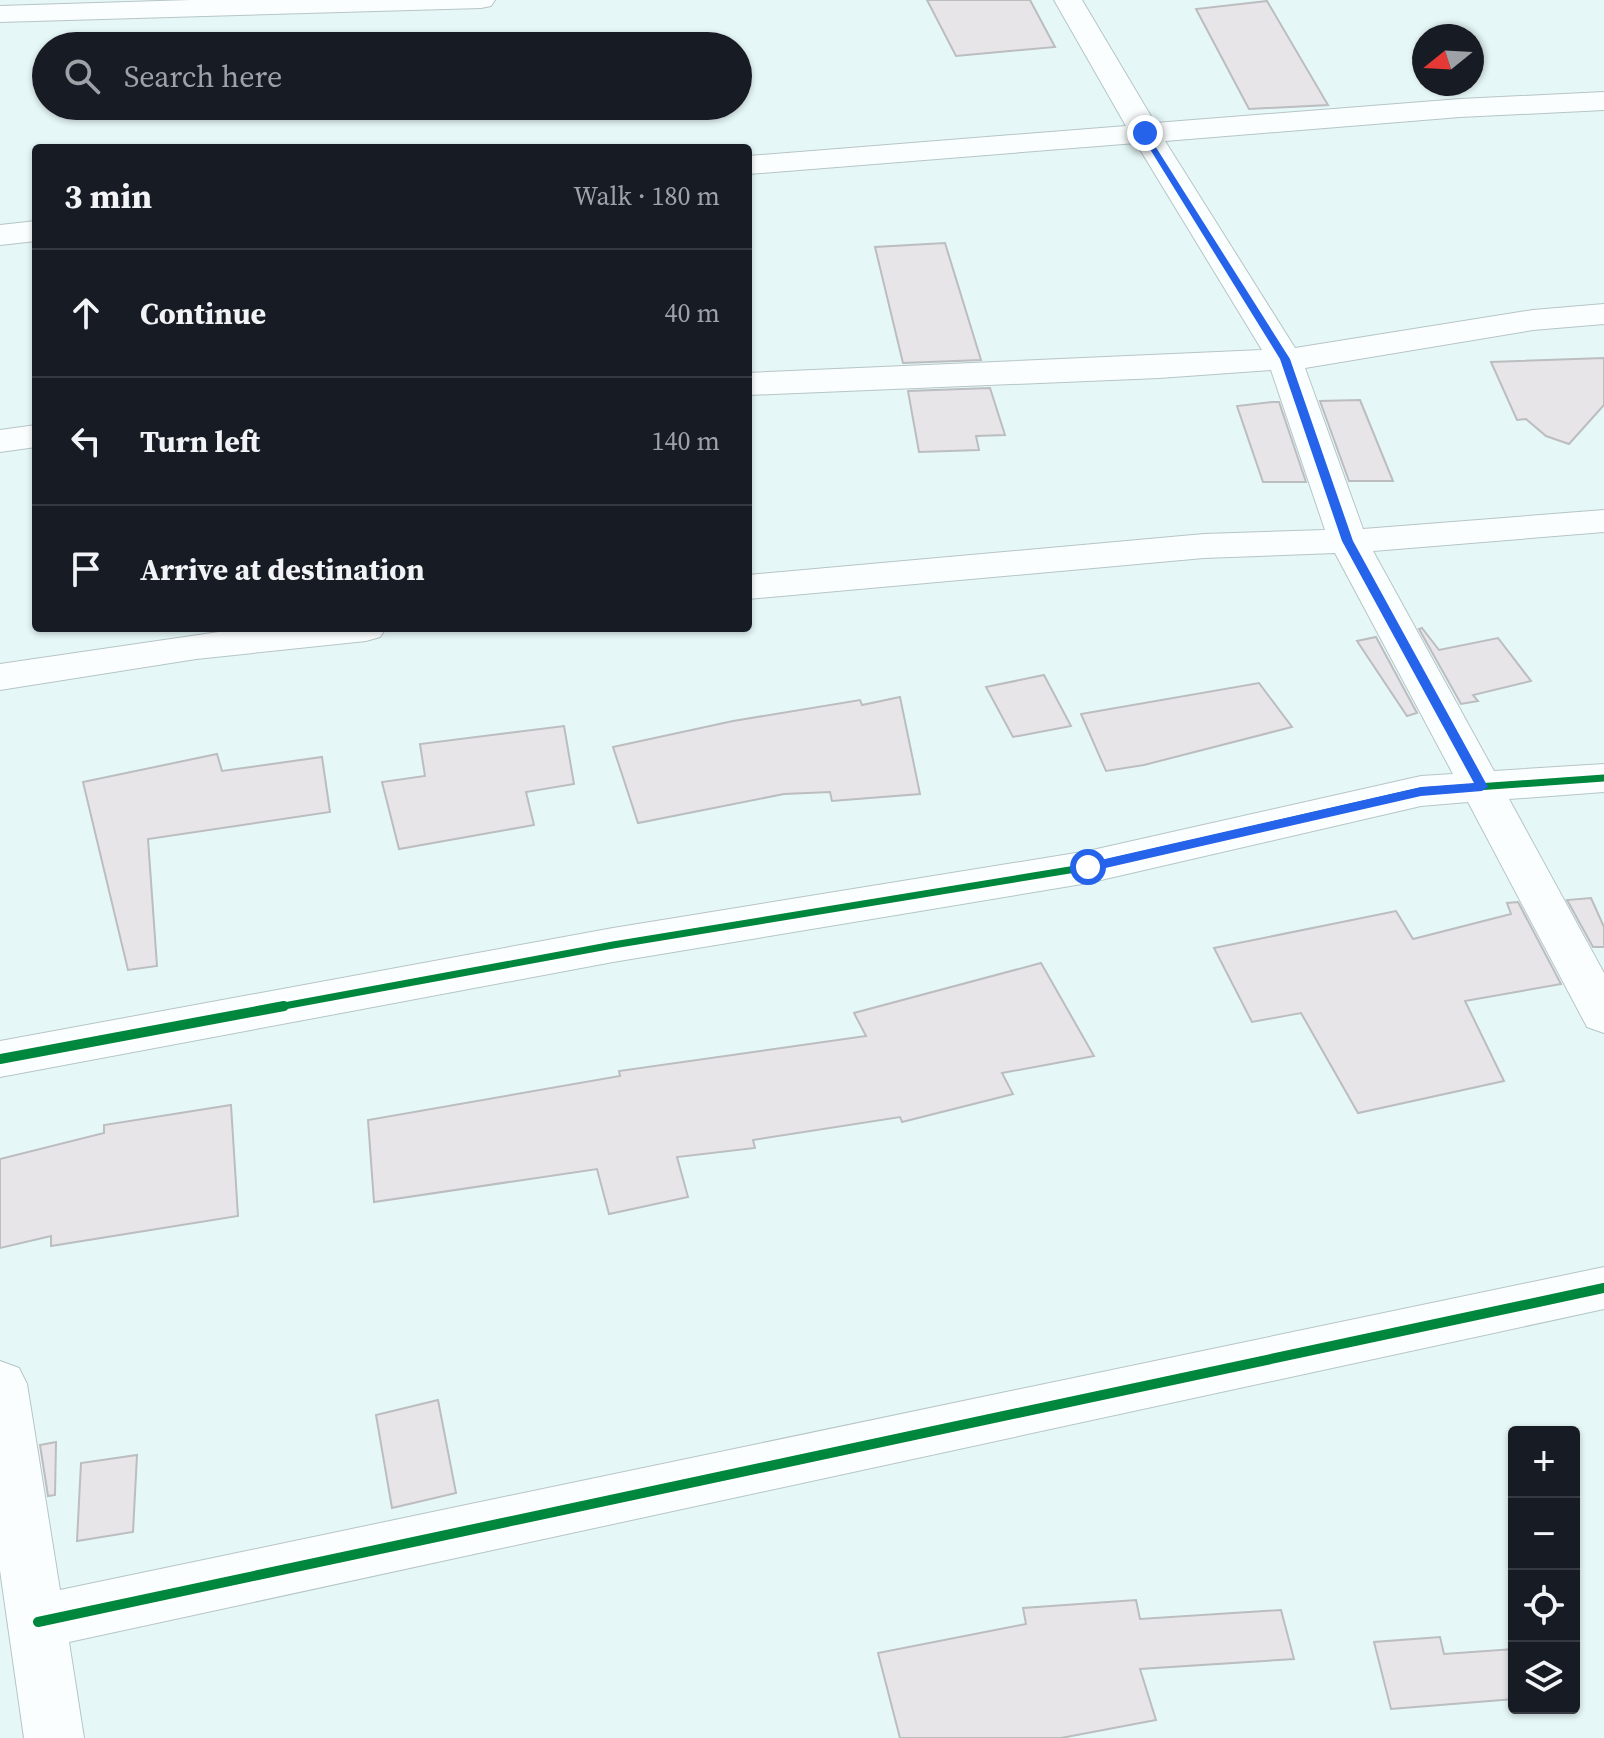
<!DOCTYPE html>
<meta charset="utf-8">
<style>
body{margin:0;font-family:"Source Serif 4",serif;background:#20242c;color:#f1f3f6}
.controls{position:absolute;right:24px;bottom:24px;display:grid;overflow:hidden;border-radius:8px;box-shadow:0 2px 6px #0004}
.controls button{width:72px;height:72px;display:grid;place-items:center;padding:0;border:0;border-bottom:2px solid #363941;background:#171b24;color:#f1f3f6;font:40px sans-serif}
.compass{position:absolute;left:1412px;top:24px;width:72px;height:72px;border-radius:50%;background:#171b24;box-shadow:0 2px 6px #0004;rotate:252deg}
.stop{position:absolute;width:24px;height:24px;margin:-18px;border:6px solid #2563eb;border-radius:50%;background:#fff}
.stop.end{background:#2563eb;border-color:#fff;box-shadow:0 2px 8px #0008}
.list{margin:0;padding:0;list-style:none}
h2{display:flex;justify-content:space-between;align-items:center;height:104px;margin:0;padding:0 32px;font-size:34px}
h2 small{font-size:26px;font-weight:400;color:#9ea1a6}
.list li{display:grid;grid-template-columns:52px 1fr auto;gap:24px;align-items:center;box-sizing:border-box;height:128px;padding:0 32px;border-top:2px solid #363941}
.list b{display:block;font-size:30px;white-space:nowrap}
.list em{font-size:26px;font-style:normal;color:#9ea1a6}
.icon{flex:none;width:44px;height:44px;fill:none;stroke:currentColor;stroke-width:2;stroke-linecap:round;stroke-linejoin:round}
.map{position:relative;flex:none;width:1604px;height:1738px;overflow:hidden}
.search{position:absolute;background:#171b24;box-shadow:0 2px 6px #0004;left:32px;top:32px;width:720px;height:88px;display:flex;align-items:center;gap:20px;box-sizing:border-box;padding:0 28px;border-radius:44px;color:#9ea1a6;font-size:30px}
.panel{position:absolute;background:#171b24;box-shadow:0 2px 6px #0004;left:32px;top:144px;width:720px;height:488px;border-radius:8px}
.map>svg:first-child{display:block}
.building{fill:#e8e5e9;stroke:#bbbdbf;stroke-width:2}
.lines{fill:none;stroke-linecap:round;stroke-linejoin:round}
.minor-casing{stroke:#b6c5c5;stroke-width:2}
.minor{fill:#fbfefe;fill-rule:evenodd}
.cycleway-far1-casing{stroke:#fff;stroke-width:12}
.cycleway-casing{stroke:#fff;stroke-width:15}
.cycleway-far1{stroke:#00873e;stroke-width:7}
.cycleway{stroke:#00873e;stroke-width:10}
.route{fill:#2563eb}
</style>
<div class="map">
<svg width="1604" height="1738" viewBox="0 0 1604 1738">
<rect width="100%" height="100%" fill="#e6f7f7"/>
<!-- building -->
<g class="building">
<path d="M927,0h103l25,47 -99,9z"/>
<path d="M1267,1l61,104 -79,4 -53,-100z"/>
<path d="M171,106h128l-83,8 1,-7 -46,3z"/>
<path d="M945,243l36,117 -78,3 -28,-116z"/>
<path d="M1604,358v47l-35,39 -23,-8 -20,-17 -9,1 -26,-58z"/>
<path d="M990,388l15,47 -29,1 3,14 -60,2 -11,-61z"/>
<path d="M1360,400l33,81h-44l-29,-80z"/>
<path d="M1273,402h6l27,80h-43l-26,-76z"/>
<path d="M1422,628l17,22 59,-12 33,43 -58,14 5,6 -17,3 -42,-75z"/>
<path d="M1376,637l41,76 -10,3 -50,-75z"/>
<path d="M1044,675l27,51 -58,11 -27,-50z"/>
<path d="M1259,683l33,44 -148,38 -38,6 -25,-57z"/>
<path d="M900,697l20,97 -88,7 -2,-9 -46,2 -146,29 -25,-76 120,-26 127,-21 2,5z"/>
<path d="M564,726l10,58 -48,8 8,33 -135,24 -17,-67 43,-6 -5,-32z"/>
<path d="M217,754l5,17 100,-14 8,55 -182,27 9,127 -29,4 -45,-188z"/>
<path d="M1591,898l13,29v20h-11l-26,-47z"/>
<path d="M1518,902l43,82 -96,17 39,80 -146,32 -57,-100 -49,9 -38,-74 182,-37 17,28 98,-25 -4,-11z"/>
<path d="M1041,963l53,93 -92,17 11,21 -111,28 -2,-5 -147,23 2,8 -78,9 11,40 -79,17 -12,-45 -223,33 -6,-82 252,-44 -1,-5 247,-35 -12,-23z"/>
<path d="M231,1105l7,111 -187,30v-10l-51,12v-89l104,-26v-8z"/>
<path d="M438,1400l18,93 -64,15 -16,-93z"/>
<path d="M56,1442l-1,53 -7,1 -8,-51z"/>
<path d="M137,1455l-4,77 -56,9 4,-78z"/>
<path d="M1136,1600l4,19 141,-9 13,49 -154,10 16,51 -95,18h-161l-22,-85 148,-29 -3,-16z"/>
<path d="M1440,1637l4,17 70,-5v50l-123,10 -17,-67z"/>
</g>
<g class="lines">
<!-- minor casing -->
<g class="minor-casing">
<g id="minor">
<path d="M191,0h304l-4,6 -10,2 -481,14v-16z"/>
<path d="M1054,0h28l73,123 305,-24 144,-7v18l-144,7 -295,24 130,207 238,-38 71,-6v20l-71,6 -228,38 58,161 241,-19v22l-231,19 121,220 110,-7v28l-95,7 95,174v60l-17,-6 -119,-225 -47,4 -333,77 -475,79 -613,115v-36l613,-113 475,-77 333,-75 32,-2 -118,-221 -131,5 -456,41v-24l456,-41 121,-4 -54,-160 -112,8 -411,17v-22l514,-23 -126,-207 -388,31v-18l378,-30z"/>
<path d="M36,221v20l-36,4v-20z"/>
<path d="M36,425v22l-36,5v-22z"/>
<path d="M246,628h140l-6,9 -14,4 -170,18 -196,31v-26z"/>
<path d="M1604,1267v42l-1535,333 15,96h-60l-24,-168v-209l19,7 8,16 33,206z"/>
</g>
</g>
<!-- minor -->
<use href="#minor" class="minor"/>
<!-- cycleway-far1 casing -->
<g class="cycleway-far1-casing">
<path id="cycleway-far1" d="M273,1008l340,-63 475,-78 333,-76 183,-13"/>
</g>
<!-- cycleway casing -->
<g class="cycleway-casing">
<g id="cycleway">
<path d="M0,1059l284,-53"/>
<path d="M38,1622l1566,-334"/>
</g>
</g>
<!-- cycleway-far1 -->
<use href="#cycleway-far1" class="cycleway-far1"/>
<!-- cycleway -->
<use href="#cycleway" class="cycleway"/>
</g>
<!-- route -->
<path class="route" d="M1145,130l145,229 63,182 135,246 -6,4 -61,5 -333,76 -7,-5 2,-3 338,-77 53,-4 -132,-242 -62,-182 -140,-226z"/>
</svg>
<div class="controls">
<button>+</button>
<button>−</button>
<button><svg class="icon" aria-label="locate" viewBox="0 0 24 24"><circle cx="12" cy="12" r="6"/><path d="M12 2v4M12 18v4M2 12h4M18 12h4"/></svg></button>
<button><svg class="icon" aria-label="layers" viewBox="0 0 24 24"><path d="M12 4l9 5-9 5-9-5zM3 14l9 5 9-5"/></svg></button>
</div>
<svg class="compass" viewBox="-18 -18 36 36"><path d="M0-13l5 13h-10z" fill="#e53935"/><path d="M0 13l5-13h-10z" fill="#9ea1a6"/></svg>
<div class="stop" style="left:1088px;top:867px"></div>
<div class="stop end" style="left:1145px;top:133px"></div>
<div class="search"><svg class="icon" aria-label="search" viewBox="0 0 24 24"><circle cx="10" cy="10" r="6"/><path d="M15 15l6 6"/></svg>Search here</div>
<section class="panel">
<h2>3 min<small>Walk · 180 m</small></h2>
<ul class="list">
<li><svg class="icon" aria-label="ahead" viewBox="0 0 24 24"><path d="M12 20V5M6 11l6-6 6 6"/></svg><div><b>Continue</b></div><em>40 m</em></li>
<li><svg class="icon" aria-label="left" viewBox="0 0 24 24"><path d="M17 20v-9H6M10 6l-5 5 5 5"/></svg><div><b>Turn left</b></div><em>140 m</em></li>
<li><svg class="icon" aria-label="arrive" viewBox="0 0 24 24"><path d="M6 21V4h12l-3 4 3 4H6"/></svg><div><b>Arrive at destination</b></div></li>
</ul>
</section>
</div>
